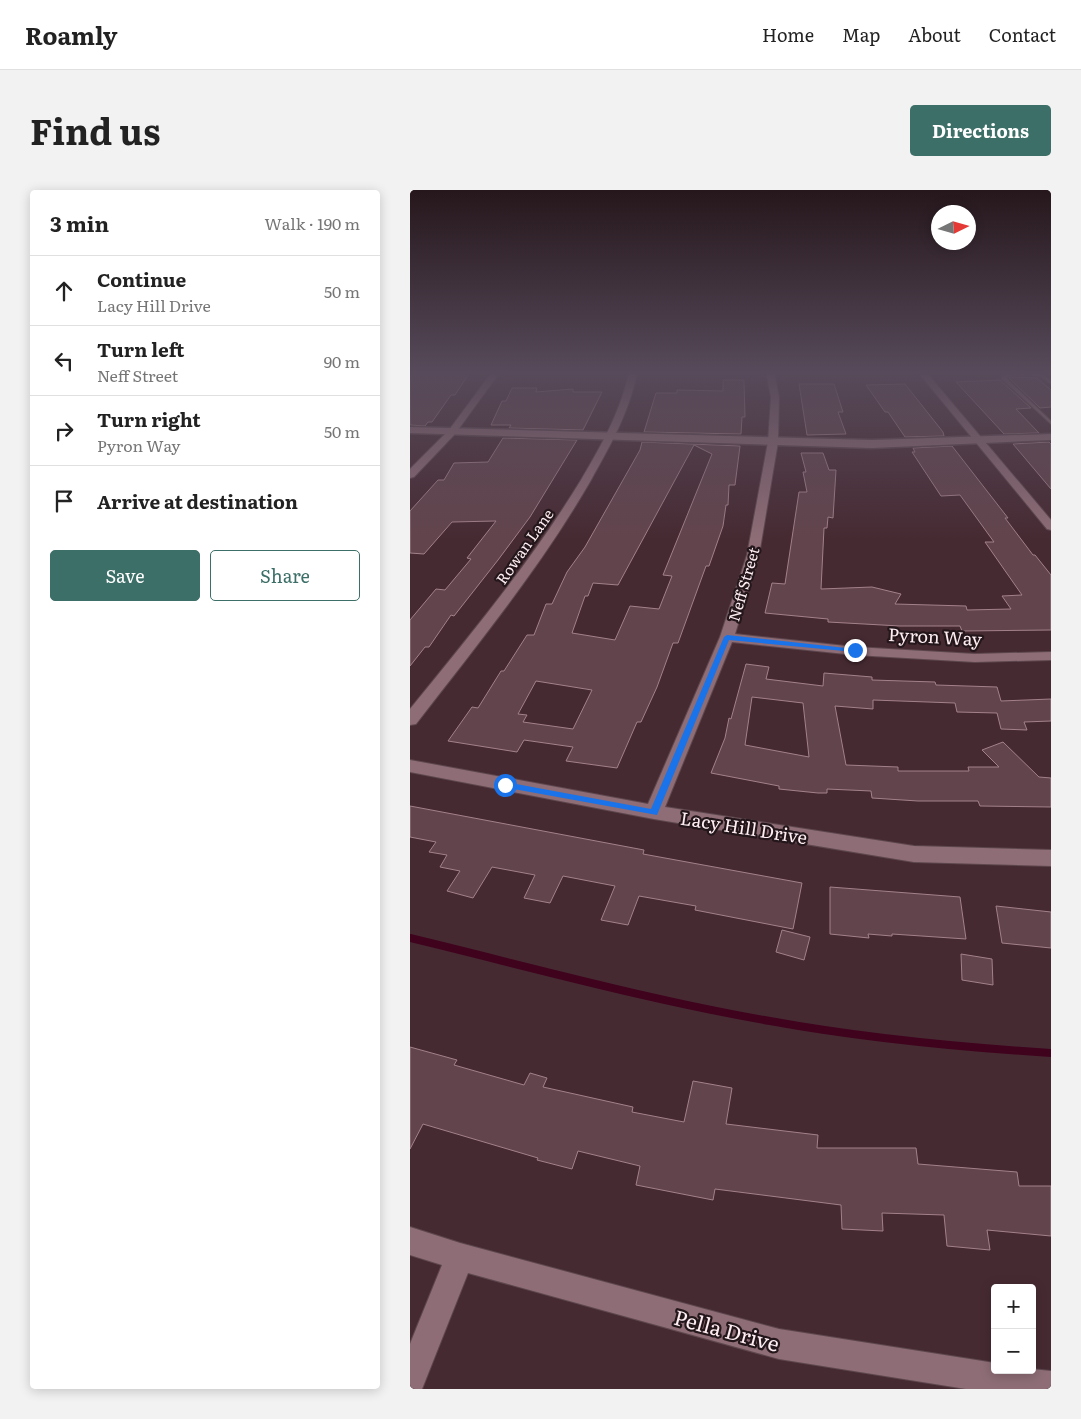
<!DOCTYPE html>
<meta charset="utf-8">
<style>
body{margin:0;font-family:Literata,serif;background:#f2f2f2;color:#222}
.controls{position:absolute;right:15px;bottom:15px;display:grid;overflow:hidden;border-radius:5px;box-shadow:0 2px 12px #0003}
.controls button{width:45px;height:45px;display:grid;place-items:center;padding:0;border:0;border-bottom:1px solid #e0e0e0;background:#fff;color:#222;font:25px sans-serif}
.compass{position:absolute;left:521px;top:15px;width:45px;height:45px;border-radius:50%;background:#fff;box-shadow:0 2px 12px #0003;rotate:85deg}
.stop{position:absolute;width:15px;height:15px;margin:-11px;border:4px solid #1a73e8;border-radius:50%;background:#fff}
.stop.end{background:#1a73e8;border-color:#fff;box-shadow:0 1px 5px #0008}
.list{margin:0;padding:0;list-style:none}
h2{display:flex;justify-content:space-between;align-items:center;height:65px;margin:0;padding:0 20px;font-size:21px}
h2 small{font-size:16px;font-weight:400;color:#767676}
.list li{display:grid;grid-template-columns:32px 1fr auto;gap:15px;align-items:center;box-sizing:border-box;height:70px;padding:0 20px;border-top:1px solid #e0e0e0}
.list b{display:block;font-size:19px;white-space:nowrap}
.list p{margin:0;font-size:16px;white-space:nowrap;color:#767676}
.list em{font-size:16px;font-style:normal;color:#767676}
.actions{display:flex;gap:10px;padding:15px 20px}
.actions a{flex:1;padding:11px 0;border:1px solid #3c6f67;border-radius:5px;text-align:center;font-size:18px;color:#3c6f67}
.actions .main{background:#3c6f67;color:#fff}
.icon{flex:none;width:28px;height:28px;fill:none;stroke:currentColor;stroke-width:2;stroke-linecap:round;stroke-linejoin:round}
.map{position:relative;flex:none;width:641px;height:1199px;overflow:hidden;border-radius:5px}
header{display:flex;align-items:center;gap:30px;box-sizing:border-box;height:70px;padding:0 25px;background:#fff;border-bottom:1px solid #e0e0e0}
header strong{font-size:24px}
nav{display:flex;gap:28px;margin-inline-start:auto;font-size:18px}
.intro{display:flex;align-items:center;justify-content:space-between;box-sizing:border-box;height:120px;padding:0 30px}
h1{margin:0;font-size:35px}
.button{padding:12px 22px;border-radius:5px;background:#3c6f67;color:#fff;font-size:18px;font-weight:700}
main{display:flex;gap:30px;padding:0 30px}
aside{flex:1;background:#fff;border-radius:5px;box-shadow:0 2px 12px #0003}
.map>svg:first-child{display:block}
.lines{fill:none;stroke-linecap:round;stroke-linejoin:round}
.stream{stroke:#40031e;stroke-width:8}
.building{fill:#62444c;stroke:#a3818a;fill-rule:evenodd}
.service-casing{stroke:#5e474e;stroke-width:2}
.minor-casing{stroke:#5e474e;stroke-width:2}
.tertiary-casing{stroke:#5e474e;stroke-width:3}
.service{fill:#8e6d76;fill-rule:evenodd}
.minor{fill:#8e6d76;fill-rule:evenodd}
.tertiary{fill:#8e6d76;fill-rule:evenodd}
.route{fill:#1a73e8}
.labels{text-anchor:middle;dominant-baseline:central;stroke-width:4.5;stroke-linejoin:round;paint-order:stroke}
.far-street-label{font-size:15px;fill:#feeef2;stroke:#24171b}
.street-label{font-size:18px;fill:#feeef2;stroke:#24171b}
.near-street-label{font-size:21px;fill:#feeef2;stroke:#24171b}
</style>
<header>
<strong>Roamly</strong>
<nav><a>Home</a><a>Map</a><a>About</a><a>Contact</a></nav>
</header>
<div class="intro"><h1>Find us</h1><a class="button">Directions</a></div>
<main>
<aside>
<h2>3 min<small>Walk · 190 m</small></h2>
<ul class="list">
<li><svg class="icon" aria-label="ahead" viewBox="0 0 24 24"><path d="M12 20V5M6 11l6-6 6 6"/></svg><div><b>Continue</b><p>Lacy Hill Drive</p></div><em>50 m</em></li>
<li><svg class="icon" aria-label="left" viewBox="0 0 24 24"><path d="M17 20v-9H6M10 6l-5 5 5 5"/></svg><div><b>Turn left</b><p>Neff Street</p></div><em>90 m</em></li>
<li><svg class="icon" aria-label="right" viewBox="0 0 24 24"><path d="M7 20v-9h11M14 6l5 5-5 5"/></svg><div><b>Turn right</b><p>Pyron Way</p></div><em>50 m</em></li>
<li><svg class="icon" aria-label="arrive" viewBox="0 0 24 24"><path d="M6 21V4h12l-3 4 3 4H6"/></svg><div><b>Arrive at destination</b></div></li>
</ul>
<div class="actions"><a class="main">Save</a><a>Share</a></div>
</aside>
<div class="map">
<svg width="641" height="1199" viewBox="0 0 641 1199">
<rect width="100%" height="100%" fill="#462a32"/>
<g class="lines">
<!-- stream -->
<path class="stream" d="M0,748c120,29 239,62 360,83 93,17 187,26 281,32"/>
</g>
<!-- building -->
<g class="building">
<path d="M0,182h60l-15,23h-4l-19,27h-4l-3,4 -15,-1z"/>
<path d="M601,187l26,1 14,12v17l-11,1 -31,-30z"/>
<path d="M313,190h21l1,37h-3l-1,17 -97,-2 12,-39h21v-3l46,1z"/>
<path d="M590,190l31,28 -15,1 23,24 -35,1 -48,-52z"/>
<path d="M389,194h35l9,28h-5l8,22 -39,1z"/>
<path d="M495,194l38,48 1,4 -39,1 -17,-25h-3l-19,-27z"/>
<path d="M102,198h25l-1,4 37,-3v3h29l-19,38 -74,-2 2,-3h-20l11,-24h4z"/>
<path d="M93,248l74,2 -47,77 -32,43 -44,56 -3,-1 -22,32h-4l-15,19v-46l26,-31 9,1 26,-31 -4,-1 29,-37 -44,1 -28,32 -14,-1v-42l28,-31h6l10,-17 34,-1z"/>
<path d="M232,252l98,4 -5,39h-6l-1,20h-2l-3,21 -14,40h-3l-28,77h-5l-16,44 -16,35h-4l-20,46 -51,-7 7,-14 -49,-7 -7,12 -69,-11 24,-34 6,1 23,-37h3l23,-36h7l12,-31h6l15,-32 18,-25 55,-97zM284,255l18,9 -49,121 9,1 -13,33 -29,-3 -15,34 -43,-7 13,-37h3l5,-13 25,2zM126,491l56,9 -19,39 -50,-7 4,-7 -9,-1z"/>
<path d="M639,252l2,2v45l-38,-45z"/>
<path d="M542,256l56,72h-3l28,37h2l16,20v55l-89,1 -2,-5h-60l-72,-4v-3l-63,-6 7,-30 13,1 14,-92h8l-4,-20h3l-5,-19h22l6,17h7l-3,48 -5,-1 -1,11h-3l-3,61 51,-2 29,7 -6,10 71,2 1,4 44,-1 -9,-13 20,-1 -37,-53h9l-34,-47 -19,1 -29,-44h3l-2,-4z"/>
<path d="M336,474l23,3 -3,12 57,7 1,-13 48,4v3l63,2 1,3 61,2 4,14 50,-2v22l-27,1 3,8 -26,-1 -4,-16 -40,-1 -2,-9 -82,-3v9l-38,-3 11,59 52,2v4h71l-1,-4h31l-17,-17 21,-8 36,35 12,1v29l-71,-1 -2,-5h-60l-46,-3 -1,-7 -44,-2v4h-9l-39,-4v-3l-68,-13 14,-35 4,-20 2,1zM342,507l51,6 6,54 -64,-12z"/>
<path d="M0,616l234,44 -1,4 159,29 -9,46 -98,-19 1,-4 -57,-10 -11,29 -27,-5 14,-34 -52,-10 -13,27 -26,-5 11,-23 -43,-8 -19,31 -26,-7 13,-20 -20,-4 7,-12 -18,-3 7,-10 -26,-5z"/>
<path d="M420,697l130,10 6,42 -74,-5v2l-24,-2 1,4 -39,-4z"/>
<path d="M586,716l55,6v36l-49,-5z"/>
<path d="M372,740l28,7 -6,23 -28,-8z"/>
<path d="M551,764l31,5 1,26 -31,-5z"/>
<path d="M0,857l47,13 -3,5 70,20 6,-12 17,5 -4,9 90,20 -1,5 52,10 9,-41 39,7 -6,36 92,11 -1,13h99l2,16 99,8 2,14h32v50l-64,-6 3,20 -43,-4 -3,-31 -62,-2 1,18 -41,-2 -1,-24 -126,-16 -2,11 -77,-15 4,-19 -62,-15 -6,18 -35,-9 1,-2 -115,-34 -13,25z"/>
</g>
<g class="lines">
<!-- service casing -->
<g class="service-casing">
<path id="service" d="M596,182l10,2 35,-1v2h-6l6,6v3l-11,-8 -28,-1 -6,3 45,43v3l-49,-45v-2l6,-3z"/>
</g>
<!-- minor casing -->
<g class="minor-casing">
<g id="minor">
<path d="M82,182h8l-45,62 -41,43 -4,1v-9l39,-39z"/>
<path d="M219,182h8c-7,39 -27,74 -46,108 -50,87 -114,165 -175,244l-6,1v-16c60,-74 121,-147 171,-229 20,-34 40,-69 48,-108z"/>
<path d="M356,182h8l5,25 -1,45 -19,113 -24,79 120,13 120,7 76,-2v8l-76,2 -120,-7 -123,-13 -67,165 249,39 137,4v16l-137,-4 -260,-43 -244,-47v-12l238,44 72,-167 27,-82 21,-113 3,-45z"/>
<path d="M508,182h8l125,148v10l-4,-1z"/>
<path d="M0,1037l50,16 319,86 216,34v7h37v-1l19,2v18h-85l-187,-30 -311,-86 -46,116h-12v-45l32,-79 -32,-10z"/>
</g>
</g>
<!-- tertiary casing -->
<g class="tertiary-casing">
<path id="tertiary" d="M0,237l462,13 179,-6v6l-179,8 -462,-15z"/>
</g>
<!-- service -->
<use href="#service" class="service"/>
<!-- minor -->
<use href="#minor" class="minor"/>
<!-- tertiary -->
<use href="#tertiary" class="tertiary"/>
</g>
<!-- sky -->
<linearGradient id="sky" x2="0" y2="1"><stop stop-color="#26171c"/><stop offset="0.52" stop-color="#574a5a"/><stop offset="1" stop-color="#574a5a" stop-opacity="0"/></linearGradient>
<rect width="641" height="350" fill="url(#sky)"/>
<!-- route -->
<path class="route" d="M317,445l128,14 3,1 -3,2 -126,-12 -72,175 -155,-28 -1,-2 4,-3 146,27 73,-172z"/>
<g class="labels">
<!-- far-street labels -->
<g class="far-street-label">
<text transform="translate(114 356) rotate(-55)">Rowan Lane</text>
<text transform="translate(333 394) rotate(-74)">Neff Street</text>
</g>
<!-- street labels -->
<g class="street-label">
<text transform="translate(525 446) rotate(3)">Pyron Way</text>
<text transform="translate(334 637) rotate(9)">Lacy Hill Drive</text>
</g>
<!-- near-street labels -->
<g class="near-street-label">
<text transform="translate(317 1139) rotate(15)">Pella Drive</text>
</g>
</g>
</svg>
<div class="controls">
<button>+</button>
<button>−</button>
</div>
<svg class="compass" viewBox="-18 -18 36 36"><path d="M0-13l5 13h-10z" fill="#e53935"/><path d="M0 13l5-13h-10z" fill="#767676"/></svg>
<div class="stop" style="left:95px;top:595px"></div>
<div class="stop end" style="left:445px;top:460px"></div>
</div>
</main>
